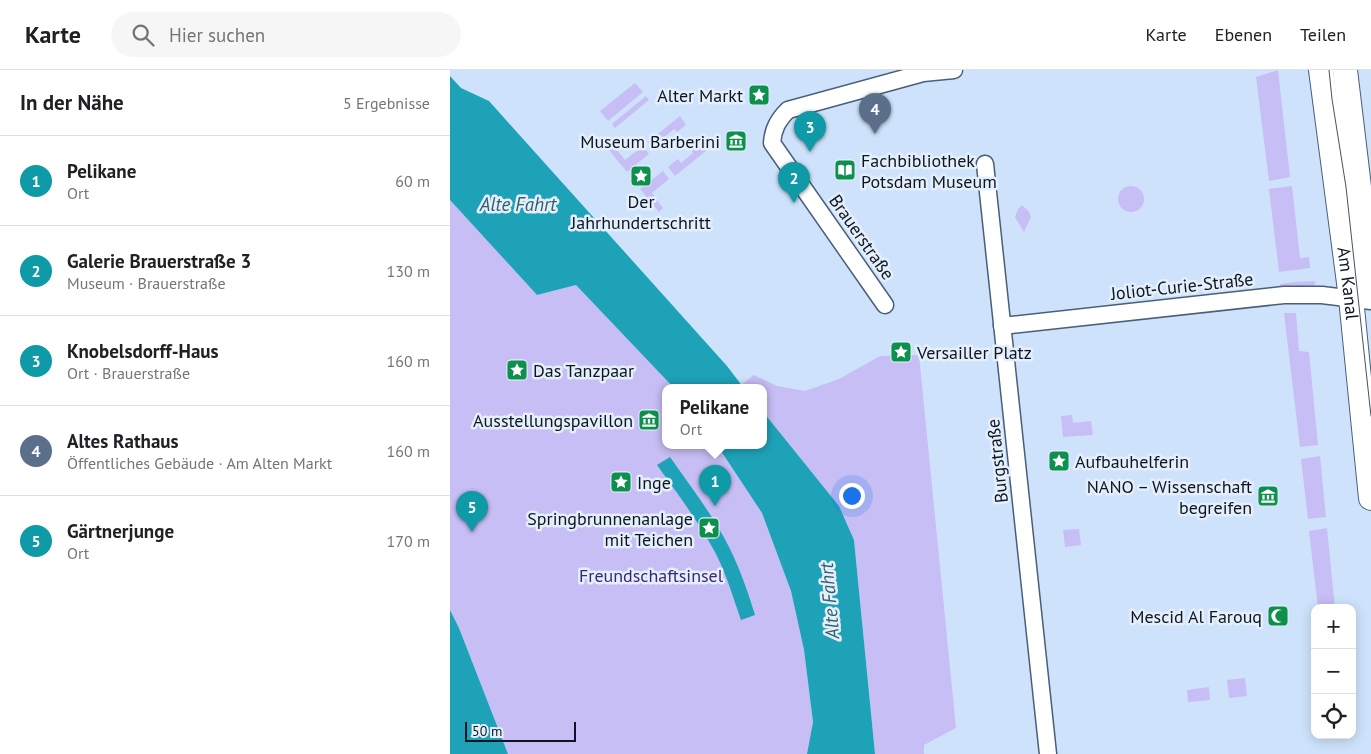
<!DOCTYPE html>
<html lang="de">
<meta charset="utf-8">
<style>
body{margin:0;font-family:"PT Sans",sans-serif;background:#f6f6f6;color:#202124}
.controls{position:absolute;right:15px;bottom:15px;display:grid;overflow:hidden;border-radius:10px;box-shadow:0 2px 12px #0003}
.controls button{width:45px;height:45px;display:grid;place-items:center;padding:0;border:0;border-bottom:1px solid #e0e0e0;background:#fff;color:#202124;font:25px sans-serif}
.scale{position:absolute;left:15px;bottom:12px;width:111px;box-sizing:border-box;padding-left:5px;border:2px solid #0d1620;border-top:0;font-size:14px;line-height:18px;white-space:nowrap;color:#0d1620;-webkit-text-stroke:4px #e4effb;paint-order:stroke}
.you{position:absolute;left:401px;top:425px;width:18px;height:18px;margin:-12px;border:4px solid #fff;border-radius:50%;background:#1a73e8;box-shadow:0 0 0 8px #1a73e833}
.badge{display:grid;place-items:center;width:32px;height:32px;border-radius:50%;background:#7c3aed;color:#fff;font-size:16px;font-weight:700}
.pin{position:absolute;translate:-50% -41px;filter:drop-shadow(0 1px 2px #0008)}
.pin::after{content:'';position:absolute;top:26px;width:18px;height:15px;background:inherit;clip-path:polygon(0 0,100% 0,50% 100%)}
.popup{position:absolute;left:212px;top:314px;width:105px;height:65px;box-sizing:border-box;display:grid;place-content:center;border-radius:10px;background:#fff;filter:drop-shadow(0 1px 4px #0005);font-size:16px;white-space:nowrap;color:#757577}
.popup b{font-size:19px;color:#202124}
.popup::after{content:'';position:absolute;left:50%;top:100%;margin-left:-10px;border:10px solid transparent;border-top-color:#fff}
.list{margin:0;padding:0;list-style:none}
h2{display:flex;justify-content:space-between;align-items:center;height:65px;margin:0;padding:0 20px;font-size:21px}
h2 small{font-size:16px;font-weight:400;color:#757577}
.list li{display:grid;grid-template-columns:32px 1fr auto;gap:15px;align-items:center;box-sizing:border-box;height:90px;padding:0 20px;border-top:1px solid #e0e0e0}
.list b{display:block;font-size:19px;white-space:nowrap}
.list p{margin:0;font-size:16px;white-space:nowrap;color:#757577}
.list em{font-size:16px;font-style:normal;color:#757577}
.icon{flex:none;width:28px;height:28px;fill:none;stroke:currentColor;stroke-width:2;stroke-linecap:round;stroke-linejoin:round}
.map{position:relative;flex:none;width:921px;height:684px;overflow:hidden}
header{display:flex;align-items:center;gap:30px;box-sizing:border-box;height:70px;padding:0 25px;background:#fff;border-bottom:1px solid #e0e0e0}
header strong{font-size:24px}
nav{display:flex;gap:28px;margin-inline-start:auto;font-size:18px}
.search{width:350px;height:45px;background:#f6f6f6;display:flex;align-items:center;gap:12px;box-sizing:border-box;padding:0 18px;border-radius:28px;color:#757577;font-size:19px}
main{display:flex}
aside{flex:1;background:#fff}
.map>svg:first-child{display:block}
.green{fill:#c6bef4}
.water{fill:#1ea2b8}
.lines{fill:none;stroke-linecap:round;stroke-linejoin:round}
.street-casing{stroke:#495f79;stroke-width:19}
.secondary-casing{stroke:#495f79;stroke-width:26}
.street{stroke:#fff;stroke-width:16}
.secondary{stroke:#fff;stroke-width:24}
.tram{stroke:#455260;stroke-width:1}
.labels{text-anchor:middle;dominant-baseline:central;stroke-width:5;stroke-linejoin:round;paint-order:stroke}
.poi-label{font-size:18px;fill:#0d1620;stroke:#e4effb;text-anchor:end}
.street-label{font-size:18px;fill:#0d1620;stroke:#e4effb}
.park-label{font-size:18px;fill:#3e247a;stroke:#e4effb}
.water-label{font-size:19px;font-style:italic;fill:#2f606a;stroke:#e4effb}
</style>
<header>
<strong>Karte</strong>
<div class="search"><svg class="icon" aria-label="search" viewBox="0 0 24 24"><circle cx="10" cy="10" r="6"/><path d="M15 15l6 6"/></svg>Hier suchen</div>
<nav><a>Karte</a><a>Ebenen</a><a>Teilen</a></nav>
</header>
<main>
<aside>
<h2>In der Nähe<small>5 Ergebnisse</small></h2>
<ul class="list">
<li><span class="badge" style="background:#0f9aa8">1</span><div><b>Pelikane</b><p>Ort</p></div><em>60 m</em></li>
<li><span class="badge" style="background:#0f9aa8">2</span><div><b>Galerie Brauerstraße 3</b><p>Museum · Brauerstraße</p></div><em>130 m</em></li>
<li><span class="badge" style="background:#0f9aa8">3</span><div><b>Knobelsdorff-Haus</b><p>Ort · Brauerstraße</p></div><em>160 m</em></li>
<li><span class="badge" style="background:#5c6f8a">4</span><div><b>Altes Rathaus</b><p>Öffentliches Gebäude · Am Alten Markt</p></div><em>160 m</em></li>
<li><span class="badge" style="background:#0f9aa8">5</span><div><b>Gärtnerjunge</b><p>Ort</p></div><em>170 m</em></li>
</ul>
</aside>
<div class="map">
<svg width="921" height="684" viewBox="0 0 921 684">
<rect width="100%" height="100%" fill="#cee3fb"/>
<!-- green -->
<g class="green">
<path d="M828,0l12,107 -21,4 -13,-104z"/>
<path d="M185,13l8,9 -35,29 -8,-10z"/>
<path d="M196,26l3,4 -34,28 -3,-4z"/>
<path d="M230,46l6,9 -9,7 -3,-3 -12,10 2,3 -10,8 -6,-8z"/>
<path d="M250,71l7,9 -32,26 -7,-9 10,-8 3,4 12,-10 -2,-4z"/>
<path d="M164,76l11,14 18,-14 6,8 -22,18 -18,-22z"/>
<path d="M213,101l6,8 -17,14 11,15 -4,4 -19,-23z"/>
<circle cx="681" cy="129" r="13"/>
<path d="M842,116l8,72 9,-1 1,11 -31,4 -10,-83z"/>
<path d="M0,130l87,95 39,-10 97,102h-7v58h51l45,68 29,78 13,59 9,72 -6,32h-299l-49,-126 -9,-18z"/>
<path d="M572,135l7,7 2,5 -7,15 -9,-15 3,-8z"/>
<path d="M864,211l2,2 -3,4 -33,1v-4l14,-2z"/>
<path d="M834,243h12l3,38 10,1 9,93 -18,2z"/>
<path d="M469,285l37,373 -32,17v9h-49l-21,-214 -15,-34 -75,-93v-26h-21l-2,-2 13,-10 23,11 28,5 34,-12 41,-23z"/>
<path d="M622,345l1,8 18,-2 2,14 -30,2 -2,-21z"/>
<path d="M870,386l6,61 -18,2 -7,-60z"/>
<path d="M877,458l8,80h-17l-9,-77z"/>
<path d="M629,459l2,16 -16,2 -2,-17z"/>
<path d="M795,608l2,18 -18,2 -2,-18z"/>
<path d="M759,617l1,13 -22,2 -1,-12z"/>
</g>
<!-- water -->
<g class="water">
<path d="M0,6l11,12 28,13 238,265 16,21h-70l-97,-102 -39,10 -87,-95z"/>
<path d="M314,343l75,93 15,34 21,214h-68l6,-32 -9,-72 -13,-59 -29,-78 -45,-68h47z"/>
<path d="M220,387c20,29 43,58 59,90 11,22 19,45 26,68l-14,5c-8,-23 -15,-47 -26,-68 -17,-31 -38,-59 -58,-87z"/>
<path d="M0,540l9,18 49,126h-58z"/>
</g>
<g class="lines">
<!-- street casing -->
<g class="street-casing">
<g id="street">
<path d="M535,94l63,590"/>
<path d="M435,235l-113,-162c1,-14 6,-23 16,-33l135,-37 31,-3"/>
<path d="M552,256l282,-31h38l49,6"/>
</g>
</g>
<!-- secondary casing -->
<g class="secondary-casing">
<g id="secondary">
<path id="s1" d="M871,0l30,228 20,200"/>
<path d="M895,0l26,217"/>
</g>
</g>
<!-- street -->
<use href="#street" class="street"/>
<!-- secondary -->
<use href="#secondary" class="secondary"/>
<!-- tram -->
<path class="tram" d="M879,0l3,29 14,88 25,229"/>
</g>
<!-- icons -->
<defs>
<g id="sight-square" transform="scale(1.125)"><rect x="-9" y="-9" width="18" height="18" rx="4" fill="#0d904d" stroke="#e4effb"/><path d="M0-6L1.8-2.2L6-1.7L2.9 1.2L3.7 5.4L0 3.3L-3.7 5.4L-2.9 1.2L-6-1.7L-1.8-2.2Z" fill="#fff"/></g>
<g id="museum-square" transform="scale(1.125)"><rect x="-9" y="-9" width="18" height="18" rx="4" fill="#0d904d" stroke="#e4effb"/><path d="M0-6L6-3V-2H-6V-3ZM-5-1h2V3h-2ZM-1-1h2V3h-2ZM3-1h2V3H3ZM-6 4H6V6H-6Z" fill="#fff"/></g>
<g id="library-square" transform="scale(1.125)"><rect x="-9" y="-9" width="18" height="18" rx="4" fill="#0d904d" stroke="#e4effb"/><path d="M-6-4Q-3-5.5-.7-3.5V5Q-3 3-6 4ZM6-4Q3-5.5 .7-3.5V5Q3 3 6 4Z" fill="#fff"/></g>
<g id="mosque-square" transform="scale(1.125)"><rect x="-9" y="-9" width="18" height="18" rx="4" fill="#0d904d" stroke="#e4effb"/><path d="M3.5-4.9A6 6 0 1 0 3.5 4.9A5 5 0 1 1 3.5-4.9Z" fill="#fff"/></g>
</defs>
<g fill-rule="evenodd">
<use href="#sight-square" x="309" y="25"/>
<use href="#museum-square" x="286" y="71"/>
<use href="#library-square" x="395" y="100"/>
<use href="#sight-square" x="191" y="106"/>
<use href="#sight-square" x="451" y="282"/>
<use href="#sight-square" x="67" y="300"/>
<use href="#museum-square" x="199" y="350"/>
<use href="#sight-square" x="609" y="391"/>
<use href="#sight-square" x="171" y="412"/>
<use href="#museum-square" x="818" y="426"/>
<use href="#sight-square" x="259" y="458"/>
<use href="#mosque-square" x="828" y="546"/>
</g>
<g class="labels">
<!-- poi labels -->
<g class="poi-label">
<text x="293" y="25">Alter Markt</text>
<text x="270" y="71">Museum Barberini</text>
<text x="411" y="90" text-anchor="start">Fachbibliothek<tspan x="411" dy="21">Potsdam Museum</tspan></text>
<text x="191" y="131" text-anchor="middle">Der<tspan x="191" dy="21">Jahrhundertschritt</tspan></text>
<text x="467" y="282" text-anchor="start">Versailler Platz</text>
<text x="83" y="300" text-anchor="start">Das Tanzpaar</text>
<text x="183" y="350">Ausstellungspavillon</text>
<text x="625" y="391" text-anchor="start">Aufbauhelferin</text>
<text x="187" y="412" text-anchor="start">Inge</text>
<text x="802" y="416">NANO – Wissenschaft<tspan x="802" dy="21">begreifen</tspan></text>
<text x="243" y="448">Springbrunnenanlage<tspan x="243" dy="21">mit Teichen</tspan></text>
<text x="812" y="546">Mescid Al Farouq</text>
</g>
<!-- street labels -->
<g class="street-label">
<text transform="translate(412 167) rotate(55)">Brauerstraße</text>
<text stroke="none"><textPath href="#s1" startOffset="215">Am Kanal</textPath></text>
<text transform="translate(732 216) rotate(-6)">Joliot-Curie-Straße</text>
<text transform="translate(547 391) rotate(-96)">Burgstraße</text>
</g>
<!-- park labels -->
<g class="park-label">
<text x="201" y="505">Freundschaftsinsel</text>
</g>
<!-- water labels -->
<g class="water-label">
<text x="68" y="134">Alte Fahrt</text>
<text transform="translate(379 531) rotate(-95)">Alte Fahrt</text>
</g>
</g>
</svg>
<div class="controls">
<button>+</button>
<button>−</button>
<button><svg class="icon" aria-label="locate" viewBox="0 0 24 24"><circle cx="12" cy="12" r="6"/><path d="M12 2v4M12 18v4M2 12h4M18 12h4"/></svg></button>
</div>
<div class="scale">50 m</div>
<div class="you"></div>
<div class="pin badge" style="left:265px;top:436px;background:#0f9aa8">1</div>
<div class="popup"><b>Pelikane</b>Ort</div>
<div class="pin badge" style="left:344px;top:133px;background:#0f9aa8">2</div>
<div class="pin badge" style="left:360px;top:82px;background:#0f9aa8">3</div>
<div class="pin badge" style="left:425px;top:64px;background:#5c6f8a">4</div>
<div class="pin badge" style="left:22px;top:462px;background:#0f9aa8">5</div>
</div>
</main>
